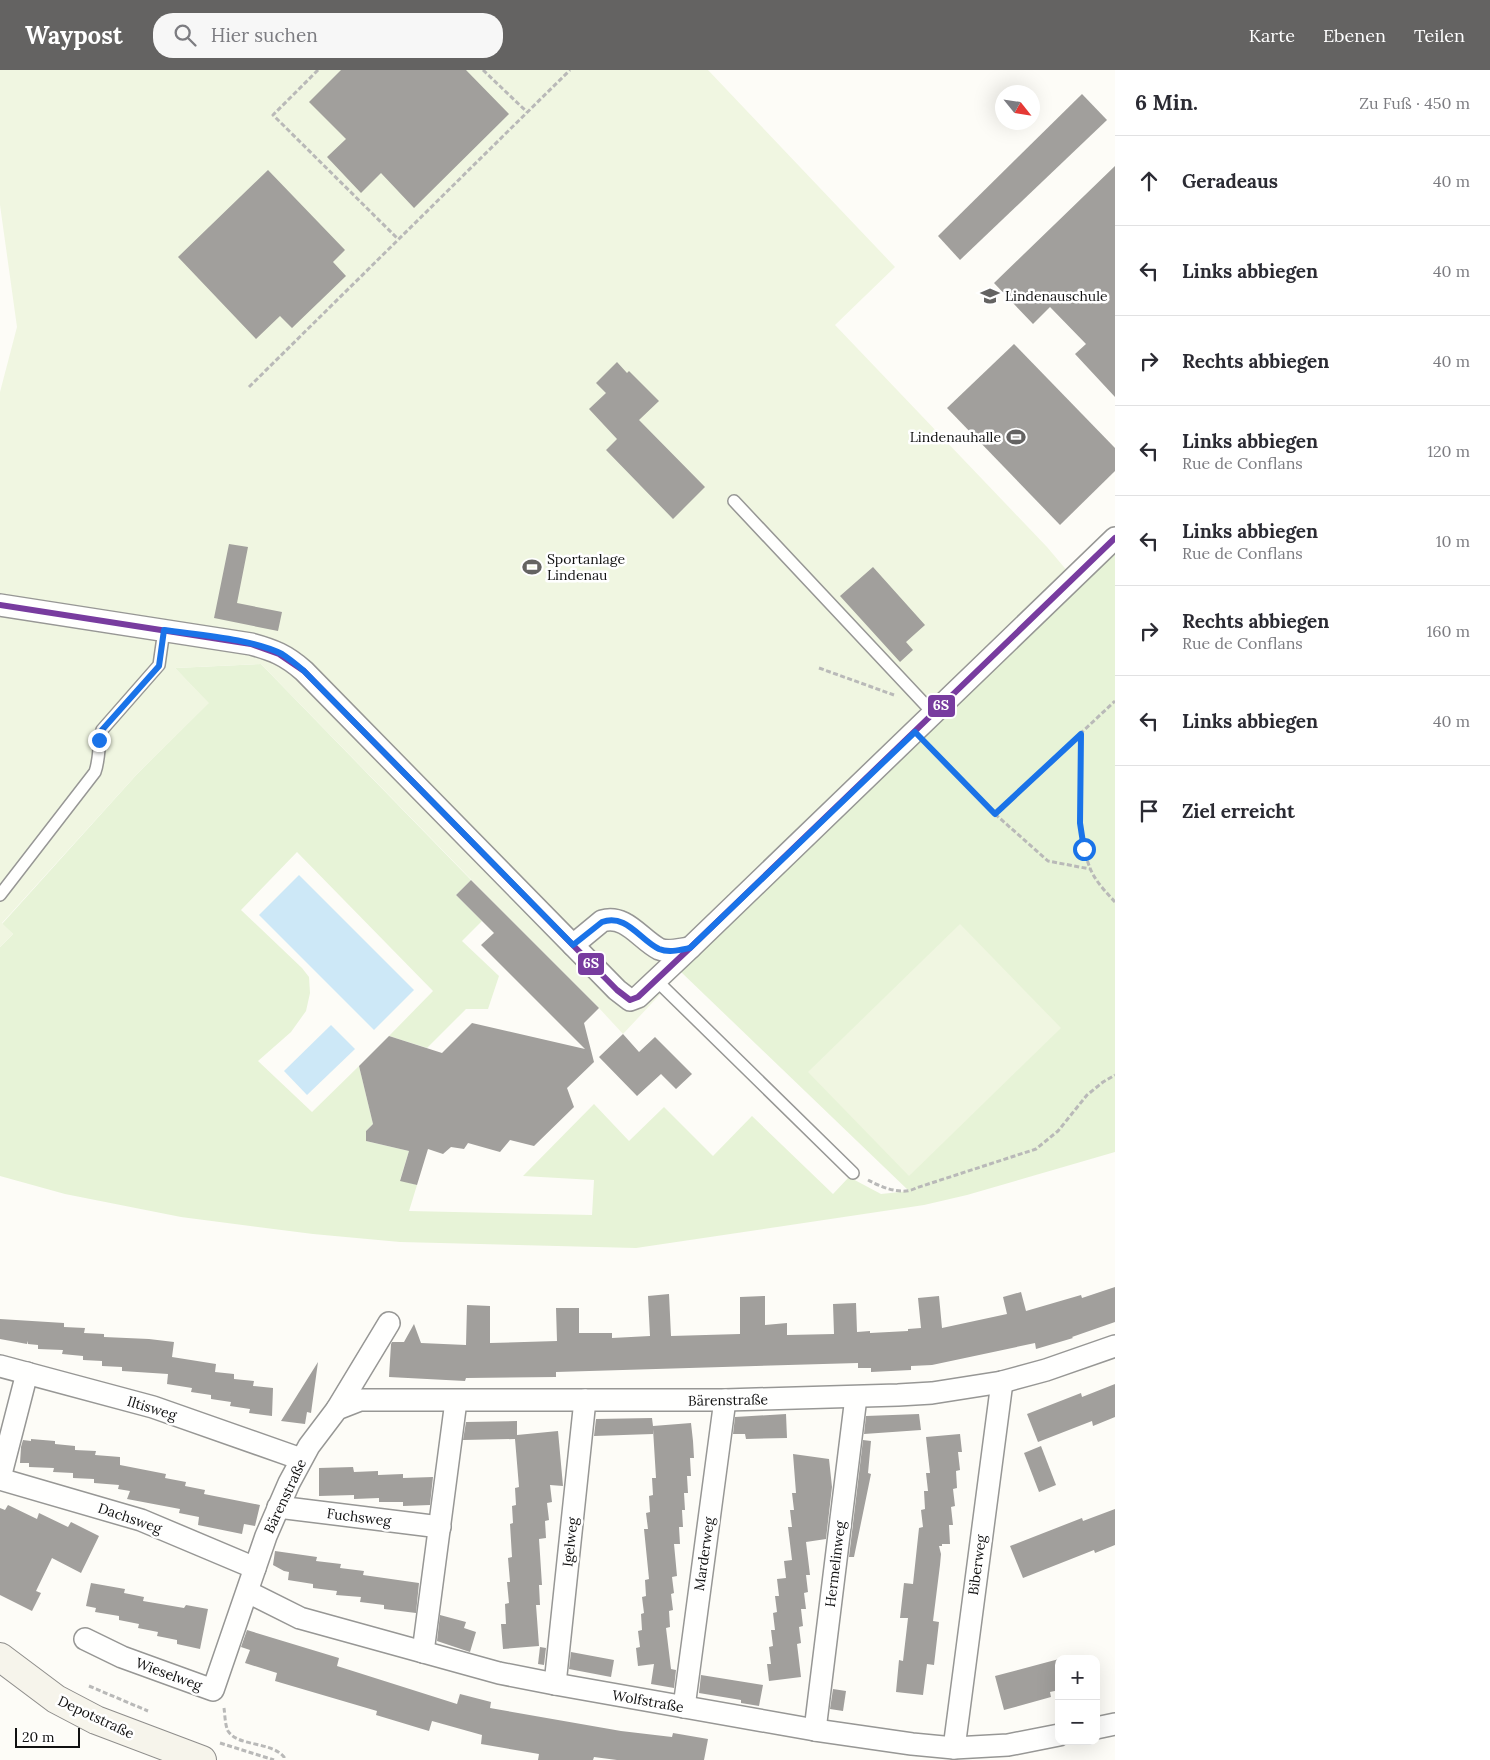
<!DOCTYPE html>
<html lang="de">
<meta charset="utf-8">
<style>
body{margin:0;font-family:Lora,serif;background:#f7f7f7;color:#2b2b33}
.controls{position:absolute;right:15px;bottom:15px;display:grid;overflow:hidden;border-radius:10px;box-shadow:0 5px 20px #0002}
.controls button{width:45px;height:45px;display:grid;place-items:center;padding:0;border:0;border-bottom:1px solid #e1e1e2;background:#fff;color:#2b2b33;font:25px sans-serif}
.compass{position:absolute;left:995px;top:15px;width:45px;height:45px;border-radius:50%;background:#fff;box-shadow:0 5px 20px #0002;rotate:120deg}
.scale{position:absolute;left:15px;bottom:12px;width:65px;box-sizing:border-box;padding-left:5px;border:2px solid #111;border-top:0;font-size:14px;line-height:18px;white-space:nowrap;color:#111;-webkit-text-stroke:4px #fff;paint-order:stroke}
.stop{position:absolute;width:15px;height:15px;margin:-11px;border:4px solid #1a73e8;border-radius:50%;background:#fff}
.stop.end{background:#1a73e8;border-color:#fff;box-shadow:0 1px 5px #0008}
.list{margin:0;padding:0;list-style:none}
h2{display:flex;justify-content:space-between;align-items:center;height:65px;margin:0;padding:0 20px;font-size:21px}
h2 small{font-size:16px;font-weight:400;color:#7c7c81}
.list li{display:grid;grid-template-columns:32px 1fr auto;gap:15px;align-items:center;box-sizing:border-box;height:90px;padding:0 20px;border-top:1px solid #e1e1e2}
.list b{display:block;font-size:19px;white-space:nowrap}
.list p{margin:0;font-size:16px;white-space:nowrap;color:#7c7c81}
.list em{font-size:16px;font-style:normal;color:#7c7c81}
.icon{flex:none;width:28px;height:28px;fill:none;stroke:currentColor;stroke-width:2;stroke-linecap:round;stroke-linejoin:round}
.map{position:relative;flex:none;width:1115px;height:1690px;overflow:hidden}
header{display:flex;align-items:center;gap:30px;box-sizing:border-box;height:70px;padding:0 25px;background:#646362;color:#fff}
header strong{font-size:24px}
nav{display:flex;gap:28px;margin-inline-start:auto;font-size:18px}
.search{width:350px;height:45px;background:#f7f7f7;display:flex;align-items:center;gap:12px;box-sizing:border-box;padding:0 18px;border-radius:20px;color:#7c7c81;font-size:19px}
main{display:flex}
aside{flex:1;background:#fff}
.map>svg:first-child{display:block}
.green{fill:#e7f3d7}
.pitch{fill:#f0f6e1}
.water{fill:#cde8f7}
.building{fill:#a19f9c}
.lines{fill:none;stroke-linecap:round;stroke-linejoin:round}
.service-casing{stroke:#979795;stroke-width:14}
.minor-casing{stroke:#979795;stroke-width:24}
.secondary-casing{stroke:#8e8d8b;stroke-width:30}
.path{stroke:#b9b9b8;stroke-width:3;stroke-dasharray:5 2.5;stroke-linecap:butt}
.service{stroke:#fffffe;stroke-width:11}
.minor{stroke:#fffffe;stroke-width:21}
.secondary{stroke:#f6f4eb;stroke-width:28}
.bus-1-casing{stroke:#fff;stroke-width:10}
.bus-1{stroke:#783c9f;stroke-width:6}
.route{stroke:#1a73e8;stroke-width:6}
.labels{text-anchor:middle;dominant-baseline:central;stroke-width:5;stroke-linejoin:round;paint-order:stroke}
.poi-label{font-size:14px;fill:#111;stroke:#fff;text-anchor:start}
.street-label{font-size:14px;fill:#111;stroke:#fff}
.line-badge{stroke:#fff;stroke-width:2}
.badge-label{font-size:14px;text-anchor:middle;font-weight:bold;fill:#fff}
</style>
<header>
<strong>Waypost</strong>
<div class="search"><svg class="icon" aria-label="search" viewBox="0 0 24 24"><circle cx="10" cy="10" r="6"/><path d="M15 15l6 6"/></svg>Hier suchen</div>
<nav><a>Karte</a><a>Ebenen</a><a>Teilen</a></nav>
</header>
<main>
<div class="map">
<svg width="1115" height="1690" viewBox="0 0 1115 1690">
<rect width="100%" height="100%" fill="#fdfcf7"/>
<!-- green -->
<path class="green" d="M1115,482v600l-148,43 -43,10 -288,43 -236,-6 -87,-8 -132,-17 -116,-23 -65,-18v-229l13,-13 -11,-10 136,-151 70,-70 -33,-35 86,-4 210,216 -15,15 26,26 -20,20 37,35 -11,33h-22l-39,39 -38,-12 44,-45 -136,-139 -56,58 61,58 7,9 1,16 -4,18 -15,21 -33,29 54,51 47,-46 14,58 -7,7v10l43,10 -9,29 17,5 -8,26 183,4 2,-35 -71,-4 71,-72 35,37 35,-34 49,49 39,-40 81,78 16,-17 32,17 28,-3 -228,-219z"/>
<!-- pitch -->
<g class="pitch">
<path d="M0,0h708l187,197 -60,58 212,222 33,39 -399,386 -58,62 -24,-26 -102,-102 -236,-242 -86,4 34,35 -71,70 -136,150 11,11 -13,13v-555l17,-65 -17,-122z"/>
<path d="M960,854l101,104 -152,148 -101,-104z"/>
</g>
<!-- water -->
<g class="water">
<path d="M299,805l115,115 -40,40 -115,-115z"/>
<path d="M331,955l24,24 -48,46 -23,-24z"/>
</g>
<!-- building -->
<g class="building">
<path d="M341,0h125l43,44 -95,94 -33,-35 -20,20 -34,-36 19,-18 -37,-37z"/>
<path d="M1082,24l25,26 -147,140 -22,-24z"/>
<path d="M1115,96v231l-40,-43 11,-10 -36,-37 -17,17 -39,-41z"/>
<path d="M268,100l77,80 -12,12 13,14 -54,52 -12,-12 -24,23 -78,-82z"/>
<path d="M1014,274l101,104v23l-55,54 -113,-117z"/>
<path d="M617,292l10,11 2,-2 30,30 -20,19 66,67 -32,32 -67,-69 11,-11 -28,-30 17,-16 -10,-10z"/>
<path d="M229,474l19,3 -11,56 45,9 -4,19 -64,-13z"/>
<path d="M873,497l52,58 -19,17 7,8 -13,12 -60,-66z"/>
<path d="M471,810l128,128 -15,15 10,39 -27,26 7,19 -40,39 -24,-6 -10,12 -32,-9 -4,6 -13,-2 -8,7 -15,-5 -11,36 -17,-4 9,-30 -43,-10v-10l7,-7 -14,-58 30,-30 53,17 30,-30 113,26 -104,-104 13,-12 -38,-38z"/>
<path d="M623,964l16,18 16,-15 37,37 -16,15 -15,-15 -24,22 -38,-39z"/>
<path d="M1115,1217v35l-43,15 1,1 -37,11 -1,-6 -103,22 -21,1v4l-40,2v-4h-13v-5l-302,9v5l-90,1 -1,3 -76,-4 2,-33 1,-2h12l10,-18 7,19 45,2 1,-40 23,1v37l67,-2 -1,-33h23v25h33v5l38,-2 -2,-40 21,-2 2,42 69,-2v-37l25,-1v29l22,-2v12l47,-1 -1,-30 23,-1 1,29 13,-1v2l38,-2v-2l13,-1 -3,-30 21,-2 3,32 65,-14 -4,-17 18,-5 5,19 55,-16 1,3z"/>
<path d="M0,1249l64,4v4l21,1 -1,5 20,1v3l45,2 25,3 -2,15 44,7 -1,8 19,2v5l20,2 -1,5 20,2 -1,28 -23,-3 1,-4 -20,-3 1,-4 -20,-3v-4l-20,-3 1,-4 -25,-4 1,-10 -46,-3v-4l-20,-1v-5l-19,-1v-4l-21,-2 1,-4 -25,-1v-4l-10,-1v-3l-1,3 -27,-5z"/>
<path d="M318,1292l-7,51 -4,-1 -2,12 -24,-3z"/>
<path d="M1115,1314v33l-22,9 -1,-5 -54,21 -11,-28 54,-21 1,4z"/>
<path d="M786,1344l1,24 -41,1 -1,-5h-12l2,-17z"/>
<path d="M919,1344l2,16 -57,4 2,-18z"/>
<path d="M652,1348l1,8 38,-3 2,18 1,17h-4l1,18h-4l1,17h-4l1,17h-3l1,17h-4l1,17h-6l3,32 -5,1 2,16 -3,1 2,16 -4,1 1,16 -4,1 5,41 5,1 -2,18 -23,-4 3,-20 -16,2 -2,-18 4,-1 -2,-16 4,-1 -1,-16 3,-1 -2,-16 4,-1 -1,-16 4,-1 -5,-50h4l-2,-16 4,-1 -1,-16 4,-1 -1,-17h4l-3,-49v5l-59,2 2,-17z"/>
<path d="M517,1351v14l41,-4 5,55 -13,-1 2,17 -5,1 2,17 -4,1 1,17 -7,1 3,46h-3l1,20h-4l3,41 -36,3 -2,-25h5l-1,-20 4,-1 -2,-21h3l-2,-24 4,-1 -2,-33 3,-1 -1,-17 4,-1 -1,-17 4,-1 -4,-48 -52,1 3,-18z"/>
<path d="M960,1364l2,18h-4l2,18 -4,1 1,17 -4,1 2,17 -4,1 2,18h-4l1,19h-8v2h-3l2,8 -1,11 -7,56 6,1 -5,43 -7,-1 -4,31 -27,-3 3,-32 4,1 5,-43h-8l4,-35 9,1 6,-56 4,-1 -2,-17 4,-1 -1,-18h4l-2,-18h4l-4,-36z"/>
<path d="M31,1369l24,2v3l20,2v4l21,1 -1,4 25,2v8l46,9 -1,4 21,4 -1,4 20,4 -1,4 56,11 -5,21 -11,-2 -2,10 -44,-9 1,-8 -20,-4 1,-4 -53,-10 3,-8 -12,-2 1,-4 -25,-2v-4l-21,-1v-5l-20,-1 1,-4 -25,-1v-4h-9l1,-16 2,-7 8,1z"/>
<path d="M863,1370l8,1 -3,32 3,1 -17,83h-5z"/>
<path d="M1041,1376l15,39 -17,7 -15,-39z"/>
<path d="M793,1384l36,5 3,28 -6,52 -20,3 4,33h-4l2,17 -4,1 2,16h-5l2,17 -4,1 2,16 -4,1 4,33 -32,4 -2,-17h4l-2,-17 4,-1 -2,-16h4l-2,-17 4,-1 -2,-16h4l-2,-17 9,-1 -2,-17 8,-1 -4,-33h4l-2,-17h4l-2,-17h4z"/>
<path d="M353,1397l1,5 24,-1v4l25,-1v4l30,-1 -3,28 -27,1v-4h-24v-4l-25,1v-4l-35,1v-28z"/>
<path d="M8,1435l29,14 2,-6 29,14 3,-5 28,14 -18,37 -29,-15 -16,33 5,2 -9,18 -32,-16v-87l5,2z"/>
<path d="M1115,1439v36l-20,8 -1,-3 -71,28 -13,-32 72,-28 1,3z"/>
<path d="M275,1481l42,6 -1,4 25,3 -1,4 24,3 -1,4 56,8 -3,30 -32,-4v-4l-24,-3 1,-5 -25,-2 1,-4 -24,-3v-4l-25,-4 1,-8 -5,-1 -11,-6z"/>
<path d="M91,1513l34,6 -1,4 20,4 -1,4 41,7 2,-3 22,4 -8,40 -23,-5v-4l-20,-4 1,-4 -20,-4 1,-4 -20,-4v-4l-24,-4 1,-4 -10,-2z"/>
<path d="M440,1545l26,7 -2,6 12,4 -6,20 -33,-11z"/>
<path d="M247,1560l92,28 -2,8 120,38 3,-10 31,8 -1,6 131,23 51,6 1,-4 35,6 -4,21h-87l-23,-3 -1,3h-55l1,-6 -58,-10 1,-9 -50,-14 -3,10 -53,-16 1,-4 -102,-30 2,-8 -32,-10 5,-13 -9,-3z"/>
<path d="M540,1577l6,1 -2,17 -6,-1z"/>
<path d="M571,1582l43,8 -3,17 -42,-8z"/>
<path d="M1059,1589v31l-9,2 1,5 -47,13 -9,-34z"/>
<path d="M701,1605l62,10 -4,21 -18,-3v-3l-42,-7z"/>
<path d="M833,1619l13,2 -3,20 -13,-2z"/>
</g>
<g class="lines">
<!-- service casing -->
<g class="service-casing">
<g id="service">
<path d="M734,431l200,213"/>
<path d="M0,825l95,-123c5,-14 3,-28 7,-42l57,-65 5,-35"/>
<path d="M656,910l197,193"/>
</g>
</g>
<!-- minor casing -->
<g class="minor-casing">
<g id="minor">
<path d="M0,535l251,39c22,6 35,11 53,27l313,319 13,10 8,-3 52,-49 425,-410"/>
<path d="M573,875l29,-24c24,-7 38,18 57,28 9,4 21,0 31,-1"/>
<path d="M0,1296l153,41 148,52"/>
<path d="M337,1339l52,-86"/>
<path d="M0,1408l27,-105"/>
<path d="M0,1409l141,41 114,48"/>
<path d="M278,1437l162,20"/>
<path d="M248,1522l52,26 199,55 56,11 260,46 97,14 42,4 54,-3 51,-10"/>
<path d="M85,1569l37,18 91,33 53,-154 23,-53 20,-37 28,-37 23,-9h365l173,-5 34,-2 70,-11 44,-12 69,-24"/>
<path d="M423,1582l33,-251"/>
<path d="M555,1614l30,-284"/>
<path d="M684,1637l41,-307"/>
<path d="M1096,1658l19,-4"/>
<path d="M815,1660l41,-333"/>
<path d="M954,1678l48,-366"/>
</g>
</g>
<!-- secondary casing -->
<g class="secondary-casing">
<path id="secondary" d="M0,1587l56,42 40,21 106,40"/>
</g>
<!-- path -->
<g class="path">
<path d="M318,0l-45,45 125,124"/>
<path d="M483,0l44,42"/>
<path d="M249,317l321,-317"/>
<path d="M819,598l75,27"/>
<path d="M1081,664c0,40 -6,97 9,134 5,13 16,24 25,34"/>
<path d="M930,677l65,67 120,-113"/>
<path d="M995,744l53,47 42,8"/>
<path d="M868,1110c13,7 34,16 48,8l120,-39 22,-18 29,-36 16,-13 12,-7"/>
<path d="M89,1616l59,25"/>
<path d="M224,1638c1,7 1,17 4,23 10,16 43,10 56,26v3"/>
<path d="M220,1673l54,17"/>
</g>
<!-- service -->
<use href="#service" class="service"/>
<!-- minor -->
<use href="#minor" class="minor"/>
<!-- secondary -->
<use href="#secondary" class="secondary"/>
<!-- bus-1 casing -->
<g class="bus-1-casing">
<path id="bus-1" d="M0,535l251,39 28,10 25,17 313,319 13,10 8,-3 52,-49 425,-410"/>
</g>
<!-- bus-1 -->
<use href="#bus-1" class="bus-1"/>
</g>
<g class="lines">
<!-- route -->
<path class="route" d="M99,670l3,-10 57,-64 5,-36c34,5 89,9 118,24 8,5 15,11 22,17l269,274 29,-23c24,-9 38,18 57,27 10,4 21,1 31,-1l225,-216 80,82 86,-80 -1,89 4,26"/>
</g>
<!-- icons -->
<defs>
<g id="school-bare" transform="scale(1.5)"><path d="M0-5L7-2L0 1L-7-2ZM-4 1L0 2.5L4 1V4Q0 6-4 4Z" fill="#646362" stroke="#fff" stroke-width="2.5" paint-order="stroke"/></g>
<g id="stadium-bare" transform="scale(1.5)"><path d="M0-5a6.5 5 0 1 0 0 10a6.5 5 0 1 0 0-10ZM-3.5-1.8h7v3.6h-7Z" fill="#646362" stroke="#fff" stroke-width="2.5" paint-order="stroke"/></g>
</defs>
<g fill-rule="evenodd">
<use href="#school-bare" x="990" y="226"/>
<use href="#stadium-bare" x="1016" y="367"/>
<use href="#stadium-bare" x="532" y="497"/>
</g>
<g class="labels">
<!-- poi labels -->
<g class="poi-label">
<text x="1005" y="226">Lindenauschule</text>
<text x="1001" y="367" text-anchor="end">Lindenauhalle</text>
<text x="547" y="489">Sportanlage<tspan x="547" dy="16">Lindenau</tspan></text>
</g>
<!-- street labels -->
<g class="street-label">
<text transform="translate(728 1330) rotate(-1)">Bärenstraße</text>
<text transform="translate(152 1338) rotate(17)">Iltisweg</text>
<text transform="translate(285 1426) rotate(-65)">Bärenstraße</text>
<text transform="translate(359 1447) rotate(7)">Fuchsweg</text>
<text transform="translate(130 1448) rotate(19)">Dachsweg</text>
<text transform="translate(570 1472) rotate(-84)">Igelweg</text>
<text transform="translate(704 1484) rotate(-82)">Marderweg</text>
<text transform="translate(835 1494) rotate(-83)">Hermelinweg</text>
<text transform="translate(977 1495) rotate(-82)">Biberweg</text>
<text transform="translate(169 1604) rotate(20)">Wieselweg</text>
<text transform="translate(648 1631) rotate(10)">Wolfstraße</text>
<text transform="translate(96 1647) rotate(25)">Depotstraße</text>
</g>
</g>
<g class="line-badge">
<rect x="927" y="624" width="29" height="24" rx="5" fill="#783c9f"/>
<rect x="577" y="882" width="28" height="24" rx="5" fill="#783c9f"/>
</g>
<g class="badge-label">
<text x="941" y="640">6S</text>
<text x="591" y="898">6S</text>
</g>
</svg>
<div class="controls">
<button>+</button>
<button>−</button>
</div>
<svg class="compass" viewBox="-18 -18 36 36"><path d="M0-13l5 13h-10z" fill="#e53935"/><path d="M0 13l5-13h-10z" fill="#7c7c81"/></svg>
<div class="scale">20 m</div>
<div class="stop" style="left:1084px;top:779px"></div>
<div class="stop end" style="left:99px;top:670px"></div>
</div>
<aside>
<h2>6 Min.<small>Zu Fuß · 450 m</small></h2>
<ul class="list">
<li><svg class="icon" aria-label="ahead" viewBox="0 0 24 24"><path d="M12 20V5M6 11l6-6 6 6"/></svg><div><b>Geradeaus</b></div><em>40 m</em></li>
<li><svg class="icon" aria-label="left" viewBox="0 0 24 24"><path d="M17 20v-9H6M10 6l-5 5 5 5"/></svg><div><b>Links abbiegen</b></div><em>40 m</em></li>
<li><svg class="icon" aria-label="right" viewBox="0 0 24 24"><path d="M7 20v-9h11M14 6l5 5-5 5"/></svg><div><b>Rechts abbiegen</b></div><em>40 m</em></li>
<li><svg class="icon" aria-label="left" viewBox="0 0 24 24"><path d="M17 20v-9H6M10 6l-5 5 5 5"/></svg><div><b>Links abbiegen</b><p>Rue de Conflans</p></div><em>120 m</em></li>
<li><svg class="icon" aria-label="left" viewBox="0 0 24 24"><path d="M17 20v-9H6M10 6l-5 5 5 5"/></svg><div><b>Links abbiegen</b><p>Rue de Conflans</p></div><em>10 m</em></li>
<li><svg class="icon" aria-label="right" viewBox="0 0 24 24"><path d="M7 20v-9h11M14 6l5 5-5 5"/></svg><div><b>Rechts abbiegen</b><p>Rue de Conflans</p></div><em>160 m</em></li>
<li><svg class="icon" aria-label="left" viewBox="0 0 24 24"><path d="M17 20v-9H6M10 6l-5 5 5 5"/></svg><div><b>Links abbiegen</b></div><em>40 m</em></li>
<li><svg class="icon" aria-label="arrive" viewBox="0 0 24 24"><path d="M6 21V4h12l-3 4 3 4H6"/></svg><div><b>Ziel erreicht</b></div></li>
</ul>
</aside>
</main>
